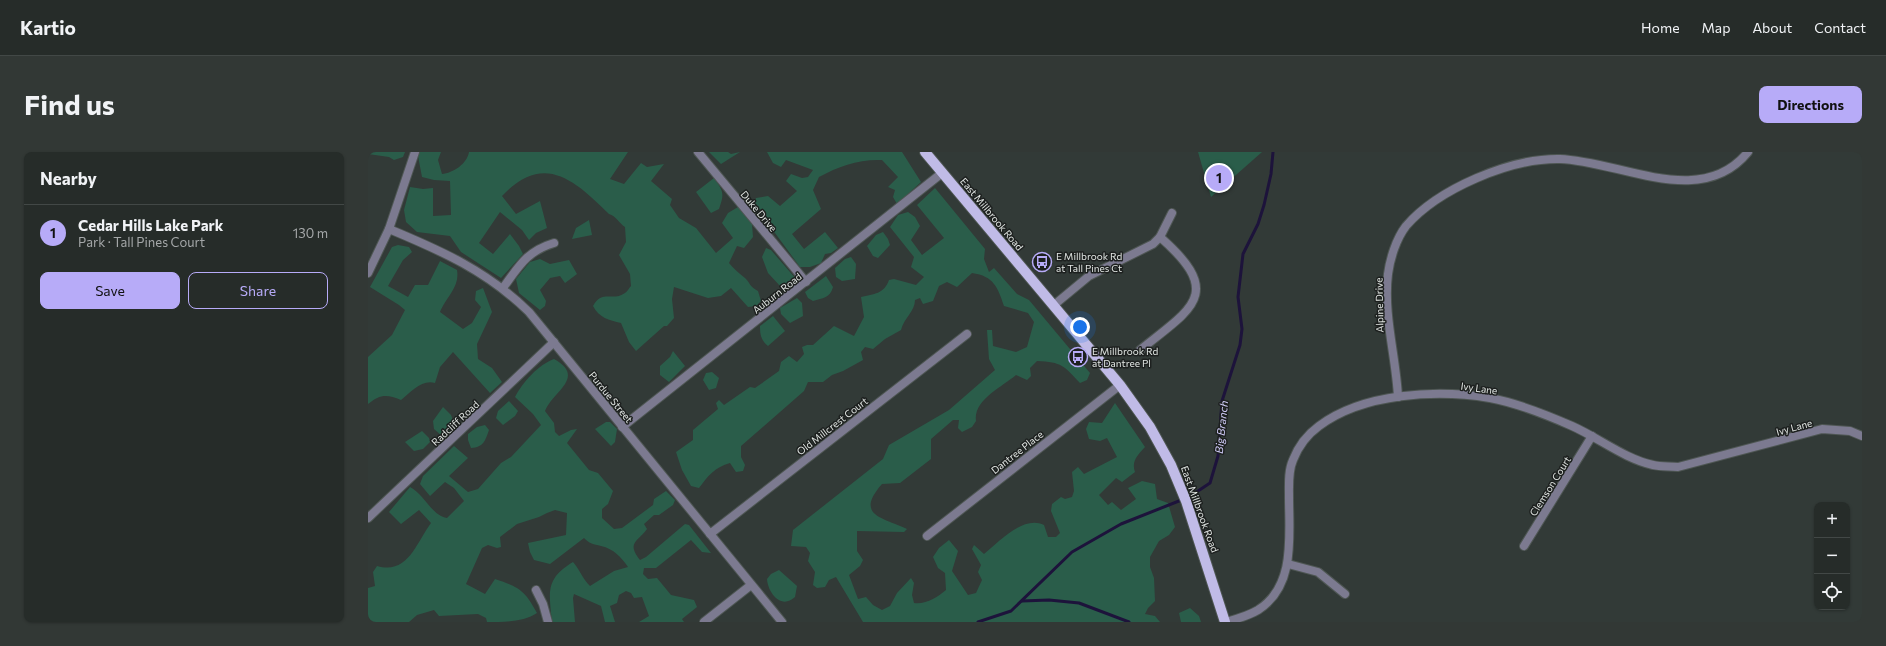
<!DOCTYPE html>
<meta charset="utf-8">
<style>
body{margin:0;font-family:Commissioner,sans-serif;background:#323835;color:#f1f3f6}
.controls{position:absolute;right:12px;bottom:12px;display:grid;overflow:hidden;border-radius:8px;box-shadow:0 1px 3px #0004}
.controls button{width:36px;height:36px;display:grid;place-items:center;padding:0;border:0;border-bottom:1px solid #424846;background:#262c29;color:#f1f3f6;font:20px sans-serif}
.you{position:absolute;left:712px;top:175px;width:14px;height:14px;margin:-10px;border:3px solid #fff;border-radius:50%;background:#1a73e8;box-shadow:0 0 0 6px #1a73e833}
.badge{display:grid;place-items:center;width:26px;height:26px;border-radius:50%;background:#b7abf8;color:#111;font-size:13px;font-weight:700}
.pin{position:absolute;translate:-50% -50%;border:2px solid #fff;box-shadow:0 1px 4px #0006}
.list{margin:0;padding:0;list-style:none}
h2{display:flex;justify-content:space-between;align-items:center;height:52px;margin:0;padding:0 16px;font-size:17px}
h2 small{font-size:13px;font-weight:400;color:#a4a7a8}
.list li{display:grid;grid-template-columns:26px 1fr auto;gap:12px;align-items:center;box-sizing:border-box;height:56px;padding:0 16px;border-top:1px solid #424846}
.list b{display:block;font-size:15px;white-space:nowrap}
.list p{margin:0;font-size:13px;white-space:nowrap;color:#a4a7a8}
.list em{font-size:13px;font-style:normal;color:#a4a7a8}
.actions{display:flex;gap:8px;padding:12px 16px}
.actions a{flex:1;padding:9px 0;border:1px solid #b7abf8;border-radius:8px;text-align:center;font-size:14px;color:#b7abf8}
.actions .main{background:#b7abf8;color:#111}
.icon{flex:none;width:22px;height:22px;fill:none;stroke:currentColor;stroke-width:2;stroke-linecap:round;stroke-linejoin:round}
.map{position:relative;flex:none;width:1494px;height:470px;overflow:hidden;border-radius:8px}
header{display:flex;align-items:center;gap:24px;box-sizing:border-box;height:56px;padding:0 20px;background:#262c29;border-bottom:1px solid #424846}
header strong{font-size:19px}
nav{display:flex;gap:22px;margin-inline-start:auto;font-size:14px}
.intro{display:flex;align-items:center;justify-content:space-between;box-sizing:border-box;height:96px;padding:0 24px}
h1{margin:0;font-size:28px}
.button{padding:10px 18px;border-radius:8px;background:#b7abf8;color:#111;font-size:14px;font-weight:700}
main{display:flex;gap:24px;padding:0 24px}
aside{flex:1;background:#262c29;border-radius:8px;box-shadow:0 1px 3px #0004}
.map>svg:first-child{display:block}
.green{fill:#2a5d4a}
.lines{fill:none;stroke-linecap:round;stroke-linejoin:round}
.stream{stroke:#1d133b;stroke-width:3}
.street-casing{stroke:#4e5653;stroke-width:10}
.primary-casing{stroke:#4e5653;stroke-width:12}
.street{stroke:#7c7a90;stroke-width:8}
.primary{stroke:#c0bbe7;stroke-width:10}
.labels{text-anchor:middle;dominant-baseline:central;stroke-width:3;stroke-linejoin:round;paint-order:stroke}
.street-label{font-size:10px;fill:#e2e7e4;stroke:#1d201f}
.poi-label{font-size:10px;fill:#e2e7e4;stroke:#1d201f;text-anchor:start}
.water-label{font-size:11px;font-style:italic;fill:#d0cbf8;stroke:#1d201f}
</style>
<header>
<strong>Kartio</strong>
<nav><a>Home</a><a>Map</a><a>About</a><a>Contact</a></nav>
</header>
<div class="intro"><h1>Find us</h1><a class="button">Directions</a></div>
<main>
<aside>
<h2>Nearby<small></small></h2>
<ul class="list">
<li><span class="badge">1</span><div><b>Cedar Hills Lake Park</b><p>Park · Tall Pines Court</p></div><em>130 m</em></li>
</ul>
<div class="actions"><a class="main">Save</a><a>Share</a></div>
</aside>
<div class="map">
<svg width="1494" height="470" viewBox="0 0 1494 470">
<rect width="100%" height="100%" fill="#323a37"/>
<!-- green -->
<g class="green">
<path d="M0,0h37l-2,5 -9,3 -5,-3 -21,-3z"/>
<path d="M52,0h21l-3,8 4,14c11,-1 25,-10 27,-22h159l-18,27 14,5 17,-21 6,4 17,-3 -13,17 21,18 -2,6 9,13 17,10 20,25 17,-15 -11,-15 6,-10 10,-6 14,17 1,13 -9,11 -7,-2 -8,17c5,6 10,10 16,15 6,6 4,8 13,13l3,10 -5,5 -8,1 -17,-19 -10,8 -13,2 -34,-11 -2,12 2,19 -7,8h-3l-28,25 -7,-9 -8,-19c-12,-3 -22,-5 -28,-17 9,-17 20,-4 32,-13 2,-1 4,-5 6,-7l-1,-12 -11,-19 7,-13 -1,-15c-6,-4 -9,-11 -16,-13 -35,-35 -66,-62 -107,-18l14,18 24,-13 7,27 -11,5 -7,7 -7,-10 -22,-18 -21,31 14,11 17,-20 9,12 4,8 -22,24 -40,-26 -11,-16 -33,-4 -11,-10 -2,-12 6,-23 13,2 10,-1v28l18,-1 -1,-34 -16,-1 -12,-3 -4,-21z"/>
<path d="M341,0h19l3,2 9,-2 -19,12z"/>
<path d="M399,0h135l19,30 -24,22 -4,-7 2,-7 -7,-3 10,-10 -16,-17c-23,-1 -43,6 -63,17l-6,13 8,19 -29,25 12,15 21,-17 13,16 -7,5 -6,1 -4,9 -11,4h-10l-36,-49 -1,-7 -10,-6 3,-7 12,-2 12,10 17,-15 -11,-10 5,-7 11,4 6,-1 5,-7 -27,-10 -5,7 -8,-4z"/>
<path d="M830,0h64l-51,45z"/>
<path d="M346,26c9,13 11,15 5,31l-8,4 -15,-21z"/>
<path d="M567,36l50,61 -1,10 5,13 5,-4 23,26 12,6 61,73 -3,7 -7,3c-16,-17 -18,-21 -43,-22l-7,7 1,8 -4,4 -11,-5c-14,12 -43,25 -40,46l-4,6 -10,5 -4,-4 1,-8h-6l-22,19v20l-31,24 -18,1c-27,31 -1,33 25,45l-3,3 -47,-1v20l6,9 -3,6 -11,9 9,24 8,-2 7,8 9,5 8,-4 7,-13 14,-15 3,5 -2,12 2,8c11,2 24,-6 32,-13l-1,-17 -7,-5 -5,-11 6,-9 10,-8 9,11 -6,20 16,24 8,-2 6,-13 -4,-8 3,-7 -9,-16 2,-4 10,9c15,-12 39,-39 60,-29l4,12h8l4,-4 -9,-22 1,-7 9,-7 4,2 7,-2 2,-6 -2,-19 6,-5 6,7 33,-17 -10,-19 -7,3 -11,-2 -3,-10 3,-7 13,1 13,-20 30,44c-7,8 -14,14 -10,25l-13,10 -6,-4 -17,17 9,10 4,-3 9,8 15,-11 -8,-11 14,-7 13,3 2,15 11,4 7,24 -6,8 -10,6 -9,16v10l4,11 1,23 -7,7 -3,6 10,2 5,6h-297l-27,-45 -7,3 -4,7 -8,1 -4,-3 2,-13 -7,-11 2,-8 -4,-6 -15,-1 2,-16 90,-71 6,-14 60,-35 46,-40 -6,-11 -2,-29h5l1,16 23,6 11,-5 7,-25 -6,-9 -24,-7c-6,-18 -10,-30 -32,-33l-15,14 -10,-5 -8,4 -6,15 -10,3 -3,-6 -5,2c0,11 -11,18 -14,30l-16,9 -12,10 -8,-2 -4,5 2,8 -20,11 -11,4 -9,7h-15l-4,9 -63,55v11l4,8 -2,6 -7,1 -6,-9c-15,4 -22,13 -31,25l-8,-2 -9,-16 -6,-18 17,-12v-10l25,-21 -2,-6 3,-3 5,5 26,-18 5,1 24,-17 2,-9 8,-6 8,6 7,-8 -2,-7 5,-2h6l21,-19 20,10 10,-19 -3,-20c13,-3 23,-3 28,-17l5,-1 22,6 8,-8 -13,-10 3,-10 -24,-30 8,-12 10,-3 7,5 5,9 -9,14 11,15 22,-17 -27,-33z"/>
<path d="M221,68l3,15 -20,4 4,-11z"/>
<path d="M515,80l5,7 2,6 -12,13 -5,-2 -6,-10 9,-11z"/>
<path d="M30,93l11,2 3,5 -9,8 -15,26 20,11 7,-12h13l12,-24 17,9c3,17 -11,27 -17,42l23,17 9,-6 9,-16 -6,-7 1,-9 7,-3 9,24 -15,32 1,15 14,9 10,14 -12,11 -37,-41 -13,15 -5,16c-13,-4 -24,9 -34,17 -14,-6 -21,-6 -33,4v-47l24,-22 13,-25 -6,-5 -29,-18 22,-40z"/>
<path d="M398,96l5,2 25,29 -7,6 -8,2 -13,-14 -6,-16z"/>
<path d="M483,105l5,7 -1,15 -13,2 -6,-4 -1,-9 10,-9z"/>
<path d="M172,107l10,5 19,-4 8,14 -12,9 -5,-7 -10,2 -10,12 6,11 -1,5 -5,4 -21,-17 -3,-14 14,-17z"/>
<path d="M458,124l7,11c-3,11 -10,11 -20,14l-5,-3 -3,-6z"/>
<path d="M429,146l5,5 1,13 -13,7 -9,-9 -1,-6z"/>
<path d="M405,164l12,15 -17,15c-7,-6 -8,-11 -8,-20z"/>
<path d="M305,199l12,15 -16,16 -9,-7v-9l10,-9z"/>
<path d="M186,207c33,18 -2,33 -9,52l9,12 1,9 4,4 12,-6 6,-1 -10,14 22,27 9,3 15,18 -5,13 -6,5v9l12,11 8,-1 31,-23 1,-6 12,-8 9,9 -2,5 -14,10h-5l-10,9 3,5c-9,13 -21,13 -7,31l6,-3 39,-33 4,1 22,28 -9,-1 -11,-12 -35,28h-12l-1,6 5,5 9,-1 14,17 23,5 3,7 -15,12 2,3h-45l10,-6 -7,-19 -8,1 -3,-5 -5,-2 -7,4 -2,8 -7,3 5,16h-10l-4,-16 -27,-12 -1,4 2,24h-23c-3,-30 -7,-43 21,-60 7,8 9,16 17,24l24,-15 14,-4c-7,-10 -14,-18 -27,-21 -8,-2 -11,-2 -17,-8l-34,26 -16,-4 -4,-8 -2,-9 38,-8 1,-22 -12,-3 -8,3 -8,4 -22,7 -17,13 1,10 -4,1 -9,-3 -6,3 -16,36 19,10 10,-15c24,8 30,11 42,34 -13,9 -34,9 -50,9l-1,-4 -8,-4 -39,2 -5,-6 -17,5 -8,7h-41v-34l7,-2 -2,-14 4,-6c31,9 39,-23 54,-43l-12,-13 -18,14 -12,-12 21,-25c14,7 22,29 37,31l17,-17 -10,-13 -9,-6 -15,14 -10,-12 3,-8 31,-30 14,12 -19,18 19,16 10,-3 23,-26 10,-6 30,-32 -8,-11 -18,-17c8,-15 23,-32 39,-38z"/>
<path d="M344,220l7,6 -3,10 -7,2 -6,-10 3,-7z"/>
<path d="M141,249l9,10 -3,5 -12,9 -7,-7 2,-7z"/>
<path d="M75,255l8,8 4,11 -7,8 -6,2 -8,-7 -1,-8z"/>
<path d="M238,270h4l7,7 -2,13 -4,4 -16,-17z"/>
<path d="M117,273l4,5c-4,11 -5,17 -18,18l-3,-8v-6l9,-7z"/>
<path d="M54,279l7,7 1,4 -7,7 -9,2 -9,-9z"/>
<path d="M411,418l18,16 -2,11c-14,13 -27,-4 -28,-18l4,-5z"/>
<path d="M822,456l9,8 2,6h-20l-2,-9z"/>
</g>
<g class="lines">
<!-- stream -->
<g class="stream">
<path d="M654,449l27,-1 30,3 50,19"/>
<path d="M610,470l33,-11 61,-59 49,-28 68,-27 21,-14 8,-27 4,-55 18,-56 2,-16 -4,-32 5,-43 15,-30 6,-19 7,-31 2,-22"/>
</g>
<!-- street casing -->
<g class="street-casing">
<g id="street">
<path d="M330,0l108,130"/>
<path d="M21,77c53,22 98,42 140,83l253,310"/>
<path d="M0,121l21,-44 26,-77"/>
<path d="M135,136c16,-22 24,-37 51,-45"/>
<path d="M686,153l35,-29 64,-32 7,-7 12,-24"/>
<path d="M772,198c52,-42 85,-56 20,-113"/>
<path d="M1030,245c-2,-41 -15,-82 -10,-123 2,-15 8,-35 18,-48 32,-37 104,-68 154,-67 60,2 141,51 188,-7"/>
<path d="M254,275l320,-254"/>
<path d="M0,366l186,-176"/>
<path d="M342,382l257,-200"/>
<path d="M559,384l193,-151"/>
<path d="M1156,394l68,-110"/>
<path d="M920,412l30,8 27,22"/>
<path d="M168,438l7,14 5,18"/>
<path d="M336,470l47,-37"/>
<path d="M858,470c11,-3 22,-6 32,-12 38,-24 31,-74 31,-113 0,-12 -1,-26 4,-37 5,-13 15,-26 26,-34 44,-33 118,-37 171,-28 27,5 57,17 82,28 27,12 53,33 81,39 8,2 17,1 25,2l144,-38 28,2 12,5"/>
</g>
</g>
<!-- primary casing -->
<g class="primary-casing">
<path id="primary" d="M557,0l195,233 30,42 21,38 15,36 39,121"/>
</g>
<!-- street -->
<use href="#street" class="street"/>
<!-- primary -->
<use href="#primary" class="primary"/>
</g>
<!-- icons -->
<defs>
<g id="bus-ring" transform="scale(1)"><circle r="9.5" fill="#1d201f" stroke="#b7abf8" stroke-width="1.5"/><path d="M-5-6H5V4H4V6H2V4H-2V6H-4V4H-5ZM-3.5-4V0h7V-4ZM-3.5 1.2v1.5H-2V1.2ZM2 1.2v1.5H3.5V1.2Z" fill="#b7abf8"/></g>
</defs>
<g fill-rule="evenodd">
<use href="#bus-ring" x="674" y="110"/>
<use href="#bus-ring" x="710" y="205"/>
</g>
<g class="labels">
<!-- street labels -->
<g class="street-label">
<text transform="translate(391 59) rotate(50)">Duke Drive</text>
<text transform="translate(624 62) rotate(50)">East Millbrook Road</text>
<text transform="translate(409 141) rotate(-38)">Auburn Road</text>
<text transform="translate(1011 153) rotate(-91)">Alpine Drive</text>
<text transform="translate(1111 236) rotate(8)">Ivy Lane</text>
<text transform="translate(243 245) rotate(51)">Purdue Street</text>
<text transform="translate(87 271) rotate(-43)">Radcliff Road</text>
<text transform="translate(464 274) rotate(-38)">Old Millcrest Court</text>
<text transform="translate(1426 275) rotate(-15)">Ivy Lane</text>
<text transform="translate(649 300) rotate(-38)">Dantree Place</text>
<text transform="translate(1182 334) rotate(-58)">Clemson Court</text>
<text transform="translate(832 357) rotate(70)">East Millbrook Road</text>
</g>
<!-- poi labels -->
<g class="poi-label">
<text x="688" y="104">E Millbrook Rd<tspan x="688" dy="12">at Tall Pines Ct</tspan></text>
<text x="724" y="199">E Millbrook Rd<tspan x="724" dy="12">at Dantree Pl</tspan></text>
</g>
<!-- water labels -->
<g class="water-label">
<text transform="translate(853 275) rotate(-84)">Big Branch</text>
</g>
</g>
</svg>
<div class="controls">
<button>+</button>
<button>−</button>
<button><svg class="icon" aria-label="locate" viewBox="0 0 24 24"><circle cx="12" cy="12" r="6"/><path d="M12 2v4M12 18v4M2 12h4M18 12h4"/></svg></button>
</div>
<div class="you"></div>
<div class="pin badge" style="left:851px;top:26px">1</div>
</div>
</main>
